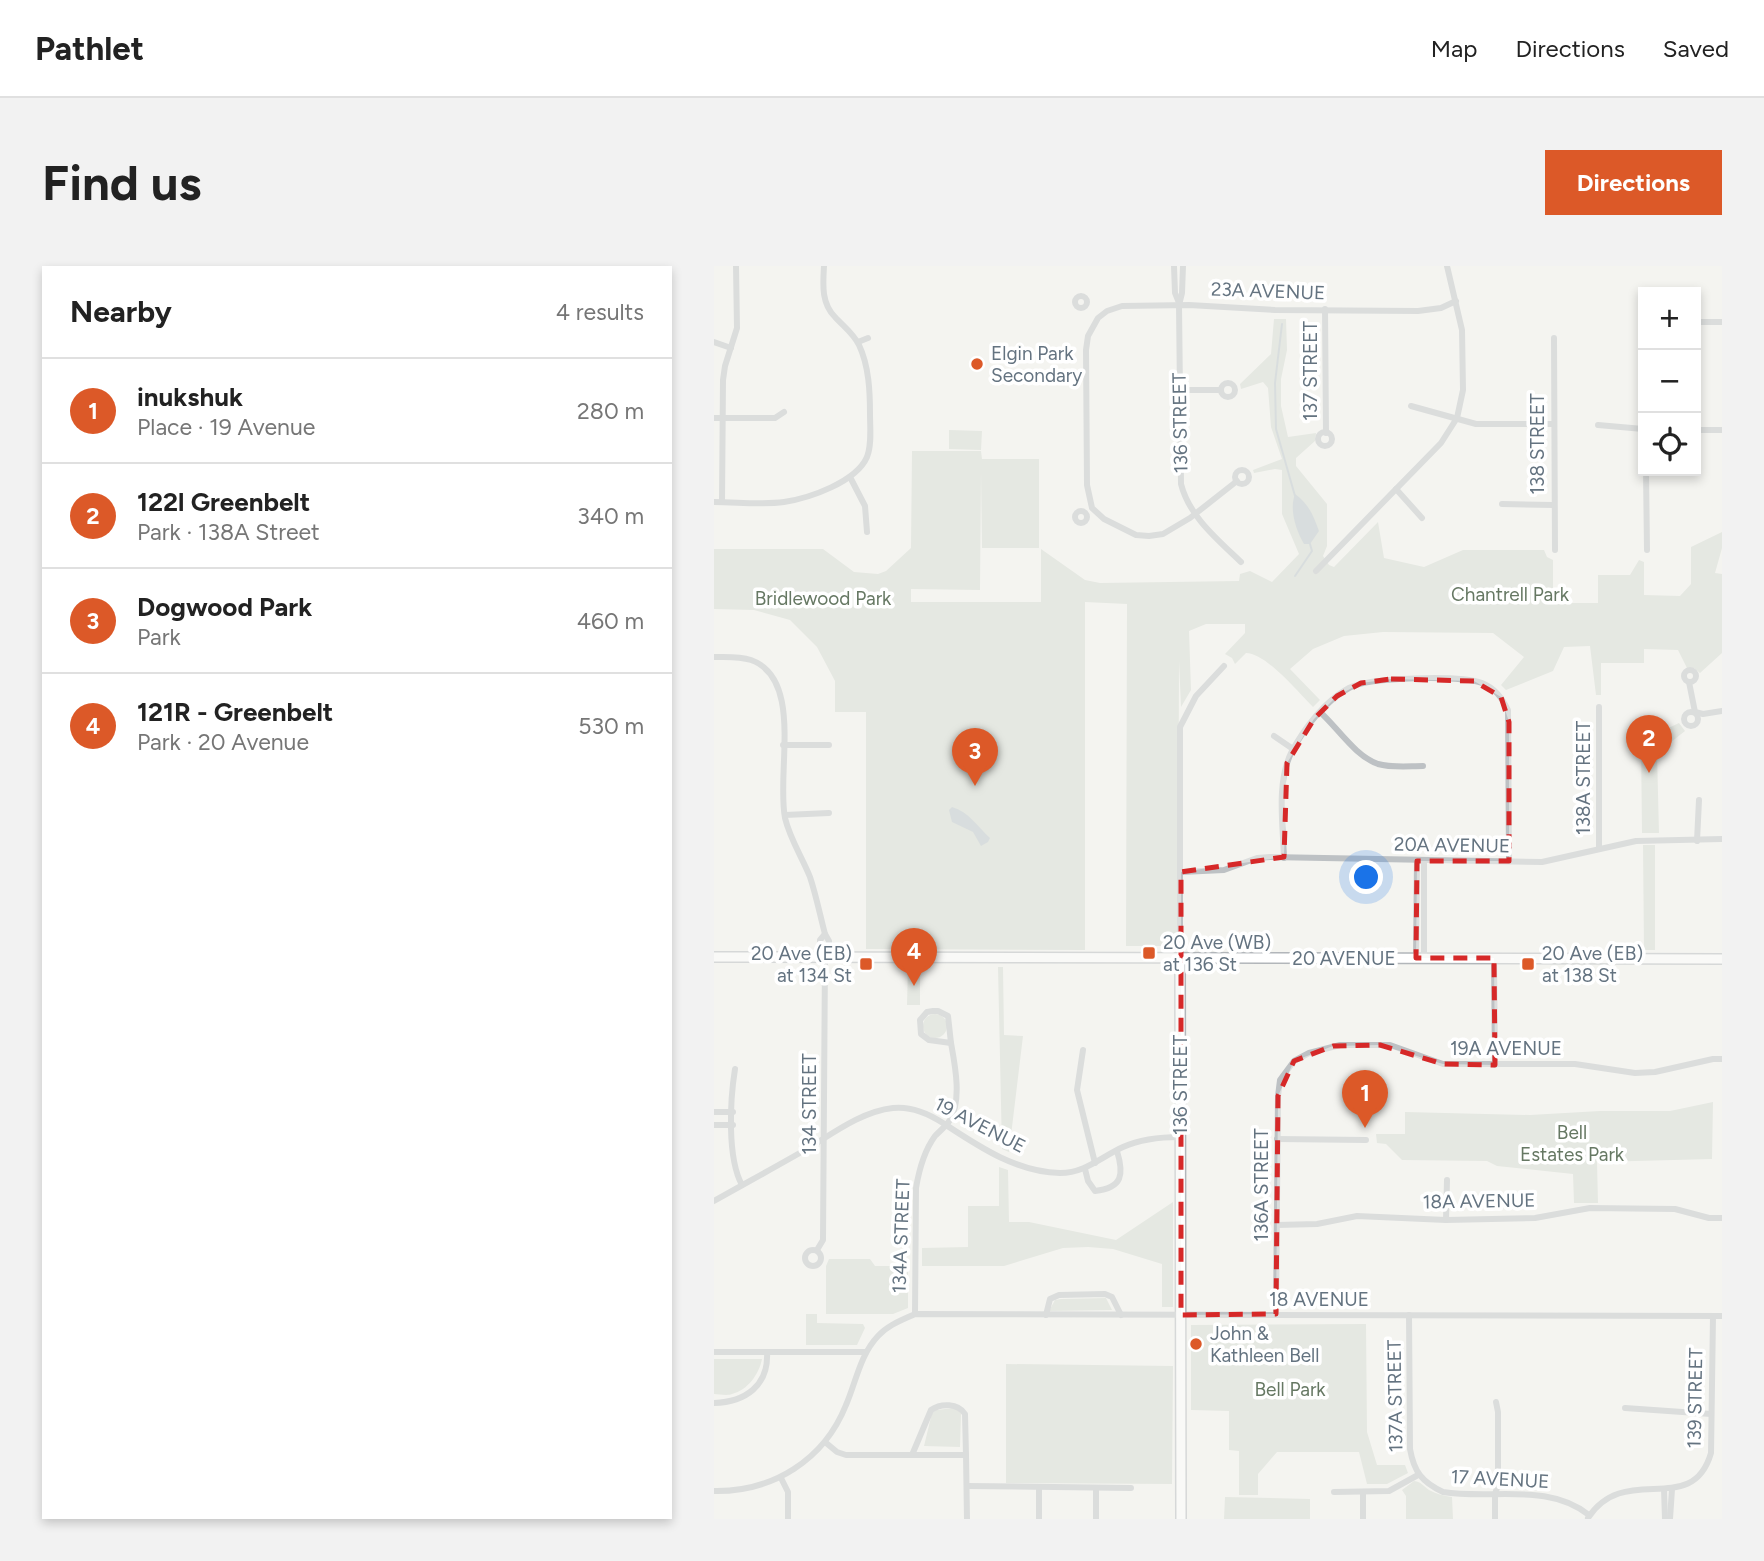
<!DOCTYPE html>
<meta charset="utf-8">
<style>
body{margin:0;font-family:Figtree,sans-serif;background:#f2f2f2;color:#222}
.controls{position:absolute;right:21px;top:21px;display:grid;overflow:hidden;border-radius:0px;box-shadow:0 4px 10px #0003}
.controls button{width:63px;height:63px;display:grid;place-items:center;padding:0;border:0;border-bottom:2px solid #e0e0e0;background:#fff;color:#222;font:35px sans-serif}
.you{position:absolute;left:653px;top:612px;width:24px;height:24px;margin:-18px;border:5px solid #fff;border-radius:50%;background:#1a73e8;box-shadow:0 0 0 10px #1a73e833}
.badge{display:grid;place-items:center;width:46px;height:46px;border-radius:50%;background:#dc5928;color:#fff;font-size:23px;font-weight:700}
.pin{position:absolute;translate:-50% -58px;filter:drop-shadow(0 2px 4px #0008)}
.pin::after{content:'';position:absolute;top:37px;width:24px;height:21px;background:inherit;clip-path:polygon(0 0,100% 0,50% 100%)}
.list{margin:0;padding:0;list-style:none}
h2{display:flex;justify-content:space-between;align-items:center;height:91px;margin:0;padding:0 28px;font-size:30px}
h2 small{font-size:23px;font-weight:400;color:#767676}
.list li{display:grid;grid-template-columns:46px 1fr auto;gap:21px;align-items:center;box-sizing:border-box;height:105px;padding:0 28px;border-top:2px solid #e0e0e0}
.list b{display:block;font-size:26px;white-space:nowrap}
.list p{margin:0;font-size:23px;white-space:nowrap;color:#767676}
.list em{font-size:23px;font-style:normal;color:#767676}
.icon{flex:none;width:38px;height:38px;fill:none;stroke:currentColor;stroke-width:2;stroke-linecap:round;stroke-linejoin:round}
.map{position:relative;flex:none;width:1008px;height:1253px;overflow:hidden;border-radius:0px}
header{display:flex;align-items:center;gap:42px;box-sizing:border-box;height:98px;padding:0 35px;background:#fff;border-bottom:2px solid #e0e0e0}
header strong{font-size:33px}
nav{display:flex;gap:38px;margin-inline-start:auto;font-size:24px}
.intro{display:flex;align-items:center;justify-content:space-between;box-sizing:border-box;height:168px;padding:0 42px}
h1{margin:0;font-size:49px}
.button{padding:18px 32px;border-radius:0px;background:#dc5928;color:#fff;font-size:24px;font-weight:700}
main{display:flex;gap:42px;padding:0 42px}
aside{flex:1;background:#fff;border-radius:0px;box-shadow:0 4px 10px #0003}
.map>svg:first-child{display:block}
.green{fill:#d3d9d0}
.water{fill:#b7c2c7}
.lines{fill:none;stroke-linecap:round;stroke-linejoin:round}
.stream{stroke:#b7c2c7;stroke-width:2}
.secondary-casing{stroke:#b2b6ba;stroke-width:12}
.street{stroke:#bdc1c4;stroke-width:6}
.secondary{stroke:#fff;stroke-width:9}
.marked{fill:none;stroke:#d62828;stroke-width:5;stroke-dasharray:14 9;stroke-linejoin:round}
.poi-dot{fill:#dc5928;stroke:#fff;stroke-width:2.5}
.labels{text-anchor:middle;dominant-baseline:central;stroke-width:7;stroke-linejoin:round;paint-order:stroke}
.street-label{font-size:19px;fill:#647380;stroke:#fff}
.poi-label{font-size:19px;fill:#647380;stroke:#fff;text-anchor:start}
.park-label{font-size:19px;fill:#667863;stroke:#fff}
</style>
<header>
<strong>Pathlet</strong>
<nav><a>Map</a><a>Directions</a><a>Saved</a></nav>
</header>
<div class="intro"><h1>Find us</h1><a class="button">Directions</a></div>
<main>
<aside>
<h2>Nearby<small>4 results</small></h2>
<ul class="list">
<li><span class="badge">1</span><div><b>inukshuk</b><p>Place · 19 Avenue</p></div><em>280 m</em></li>
<li><span class="badge">2</span><div><b>122l Greenbelt</b><p>Park · 138A Street</p></div><em>340 m</em></li>
<li><span class="badge">3</span><div><b>Dogwood Park</b><p>Park</p></div><em>460 m</em></li>
<li><span class="badge">4</span><div><b>121R - Greenbelt</b><p>Park · 20 Avenue</p></div><em>530 m</em></li>
</ul>
</aside>
<div class="map">
<svg width="1008" height="1253" viewBox="0 0 1008 1253">
<rect width="100%" height="100%" fill="#f4f4f0"/>
<!-- green -->
<g class="green">
<path d="M560,53h12l1,31 -6,29v27l7,31 28,-4 -1,8 -19,17v8l31,38v42l-4,10 6,9 5,2 44,-45 6,36 40,9 39,-17h81l3,7 6,3v43h45v-28h32l9,-15 5,2v33l36,1 11,-12v-37l31,-15v16l-7,25 7,1v79l-22,20 -6,-5h-7l-9,-18 -34,-1v14h-43v32h-5l-6,-49 -26,1 -11,24 -47,19 -5,-5 23,-28 -31,-24 -110,-1 -39,4 -31,13 -23,20 30,31 -7,7c-14,-14 -47,-54 -67,-54l-11,11 -3,-6 -7,-4 20,-21v-9h-39l-17,7 2,59 -10,17 -2,-46 -1,285h-52l1,-342 -42,-2v348l-219,-1v-237h-31v-31l-18,-34 -27,-27 -36,-10 -40,-1v-60h109l31,23 24,2 8,-3 25,-23 1,-97h69l1,8h57v89h-57l-1,-76 -1,118 -69,-1v13h130v-53l44,31 15,3 139,-2 1,-7 10,-3 22,11 27,-28 -17,-40v-44l-7,-1 -21,4 -1,-3 29,-11 -11,-32 -3,-39 -5,-6 -22,7 -1,-5 31,-30z"/>
<path d="M235,164l33,1 -1,19 -32,-1z"/>
<path d="M965,457l6,8 -28,22 2,80h-17l-1,-92z"/>
<path d="M929,579h12v105h-11z"/>
<path d="M194,700h12v39h-13z"/>
<path d="M284,701h5l1,68 19,1 -14,116 -7,-3z"/>
<circle cx="221" cy="760" r="12"/>
<path d="M999,836l-1,57 -115,3 1,41h-24l-1,-29 -76,-8 -10,-5 -85,-1 -16,-16 -9,-1 -1,-9h29v-22l125,3 70,-4h70z"/>
<path d="M285,901l9,3 1,52h20l87,18 57,-38v105h-11v-43l-49,-15 -25,-2 -25,1 -59,18h-82v-18l46,-1v-41h31z"/>
<path d="M115,993h41l5,7h33v42l-15,6h-67v-48z"/>
<path d="M392,1032l6,12 -63,1 6,-11 6,-1z"/>
<path d="M92,1048h11v9l46,1 2,4 -8,17h-51z"/>
<path d="M652,1058l1,108 10,33h28l3,8 -21,11h-20l-8,-32h-82l-19,22v21h-19v-44l-10,-1v-39l-38,-1v-85z"/>
<path d="M0,1093h48c-3,15 -14,31 -30,35 -5,2 -13,0 -18,0z"/>
<path d="M292,1098l167,2 -1,118 -166,-1z"/>
<path d="M241,1142l6,5 -1,34 -36,-1 8,-33 4,-3z"/>
<path d="M700,1215c8,1 9,5 15,9 8,4 15,6 23,7l1,22h-47v-23l-4,-6z"/>
<path d="M511,1231l85,2v20h-86z"/>
</g>
<!-- water -->
<g class="water">
<path d="M581,228c14,10 18,21 24,37l-9,13h-6c-8,-14 -15,-34 -9,-50z"/>
<path d="M238,541c17,5 25,19 38,31l-2,4 -7,4 -8,-14 -21,-10 -3,-12z"/>
</g>
<g class="lines">
<!-- stream -->
<g class="stream">
<path d="M568,58l-7,59 1,46 19,67"/>
<path d="M581,310l17,-25 -2,-7"/>
</g>
<!-- secondary casing -->
<g class="secondary-casing">
<g id="secondary">
<path d="M0,691l1008,2"/>
<path d="M466,691l1,562"/>
</g>
</g>
<!-- street -->
<g class="street">
<path d="M460,0l1,27 4,10"/>
<path d="M469,0l-1,27 -3,12 2,179c8,32 36,55 60,78"/>
<circle cx="367" cy="36" r="6"/>
<path d="M611,43l1,124"/>
<path d="M982,56h26"/>
<path d="M840,72l1,212"/>
<path d="M0,76l17,6"/>
<path d="M144,76l10,-4"/>
<circle cx="514" cy="124" r="7"/>
<path d="M465,124h42"/>
<path d="M697,140l65,18h77"/>
<path d="M0,152h61l9,-6"/>
<path d="M884,159l45,4"/>
<path d="M982,164h26"/>
<circle cx="611" cy="173" r="7"/>
<circle cx="528" cy="211" r="7"/>
<path d="M932,205l1,79"/>
<path d="M136,211l15,29 2,26"/>
<path d="M523,215l-47,37 -27,16 -14,2 -13,-1 -32,-16 -12,-11 -5,-23 -1,-135 2,-14 10,-18 9,-7 15,-5 67,-1 86,5 143,1 23,-3 15,-7"/>
<path d="M682,223l26,29"/>
<path d="M0,236c23,0 48,3 70,0 26,-4 72,-20 83,-45 5,-13 3,-29 3,-43 0,-22 -1,-48 -11,-69 -6,-12 -15,-18 -24,-28 -14,-14 -12,-33 -11,-51"/>
<path d="M8,236l1,-122 2,-14 12,-38 -1,-62"/>
<path d="M788,238l51,1"/>
<circle cx="367" cy="251" r="6"/>
<path d="M602,305l125,-128 16,-25 6,-28 -1,-60 -15,-64"/>
<path d="M0,391c12,0 25,-1 37,3 53,19 25,113 34,158 5,21 17,39 25,59 6,18 10,38 15,57l4,7 1,16"/>
<circle cx="976" cy="410" r="6"/>
<path d="M975,416l6,30 8,2 19,-3"/>
<path d="M885,441v142"/>
<circle cx="977" cy="453" r="7"/>
<path d="M606,446c18,16 35,44 58,52 14,4 31,2 45,2"/>
<path d="M560,470l19,13"/>
<path d="M69,479h46"/>
<path d="M71,549l44,-2"/>
<path d="M983,575l2,-41"/>
<path d="M570,592c-1,-34 -8,-76 8,-107 13,-24 33,-50 57,-63 20,-11 112,-13 133,-5 13,5 20,15 26,27l1,151"/>
<path d="M467,606l43,-2 33,-12 13,-1 272,5 94,-21 86,-2"/>
<path d="M106,691v-17l5,-6"/>
<path d="M466,691v-230l16,-31 28,-30"/>
<path d="M702,692l1,-98"/>
<path d="M710,692v-97"/>
<path d="M780,692l1,107"/>
<path d="M219,745h5l10,5 3,27 -22,-3 -8,-6 -1,-14 7,-8z"/>
<path d="M369,784l-6,40 18,73"/>
<path d="M21,803c-5,31 -8,89 7,116"/>
<path d="M0,846h19"/>
<path d="M0,859h19"/>
<path d="M563,873l89,1"/>
<path d="M371,903l3,12 7,10c28,-3 29,-17 22,-40"/>
<path d="M0,935c32,-18 65,-36 98,-55 24,-15 52,-35 81,-38 18,-2 36,6 50,15 35,23 73,49 117,50 25,0 41,-16 63,-26 18,-8 38,-10 57,-10"/>
<path d="M732,954l1,-40"/>
<path d="M563,959l40,-1 40,-8 89,4 89,-2 55,-10 85,1 34,9h13"/>
<circle cx="99" cy="992" r="8"/>
<path d="M103,984l6,-10 2,-283"/>
<path d="M201,1048l1,-126c3,-18 8,-37 19,-52 5,-5 11,-10 15,-16 12,-20 5,-55 1,-77"/>
<path d="M562,1048l2,-218 2,-16 14,-19 15,-8 31,-8h50l53,19h132l60,9 20,-1 58,-13h9"/>
<path d="M332,1049l4,-16 9,-4 46,-1 7,3 9,18"/>
<path d="M695,1049l1,134c4,23 12,33 33,43 49,8 105,-10 146,23"/>
<path d="M0,1086h152"/>
<path d="M0,1137c31,-1 55,-17 53,-51"/>
<path d="M911,1142l86,6"/>
<path d="M111,1176l12,10 9,3h120l1,64"/>
<path d="M198,1189l19,-45c10,-7 27,-7 34,4l1,41"/>
<path d="M67,1212l7,14v27"/>
<path d="M253,1220l164,2"/>
<path d="M950,1223l1,30"/>
<path d="M0,1225c59,1 110,-31 132,-86 10,-23 14,-50 32,-69 10,-11 24,-16 37,-22l807,2"/>
<path d="M620,1226l55,-1 29,-16"/>
<path d="M874,1252c37,-57 104,1 123,-65l2,-137"/>
<path d="M325,1253v-32"/>
<path d="M382,1253v-31"/>
<path d="M649,1253v-27"/>
<path d="M781,1253v-25l3,-9v-73l-2,-10"/>
<path d="M956,1253l2,-30"/>
</g>
<!-- secondary -->
<use href="#secondary" class="secondary"/>
</g>
<!-- marked area -->
<path d="M0 0H1008V1253H0ZM677,413l83,2 27,16 8,25v139h-92l-1,97h78l1,107 -52,-1 -63,-19 -47,1 -39,15 -16,35 -2,218 -95,1v-443l103,-15 3,-94 27,-44 23,-23 24,-13z" fill="#f4f4f0" fill-opacity=".55" fill-rule="evenodd"/>
<path class="marked" d="M677,413l83,2 27,16 8,25v139h-92l-1,97h78l1,107 -52,-1 -63,-19 -47,1 -39,15 -16,35 -2,218 -95,1v-443l103,-15 3,-94 27,-44 23,-23 24,-13z"/>
<!-- markers -->
<g class="poi-dot">
<circle cx="263" cy="98" r="7"/>
<rect x="428" y="680" width="14" height="14" rx="3.5"/>
<rect x="145" y="691" width="14" height="14" rx="3.5"/>
<rect x="807" y="691" width="14" height="14" rx="3.5"/>
<circle cx="482" cy="1078" r="7"/>
</g>
<g class="labels">
<!-- street labels -->
<g class="street-label">
<text transform="translate(554 25) rotate(2)">23A AVENUE</text>
<text transform="translate(596 105) rotate(-90)">137 STREET</text>
<text transform="translate(466 157) rotate(-91)">136 STREET</text>
<text transform="translate(823 178) rotate(-90)">138 STREET</text>
<text transform="translate(869 512) rotate(-90)">138A STREET</text>
<text transform="translate(738 579) rotate(1)">20A AVENUE</text>
<text x="630" y="692">20 AVENUE</text>
<text x="792" y="782">19A AVENUE</text>
<text transform="translate(466 819) rotate(-90)">136 STREET</text>
<text transform="translate(95 838) rotate(-90)">134 STREET</text>
<text transform="translate(266 859) rotate(27)">19 AVENUE</text>
<text transform="translate(547 919) rotate(-90)">136A STREET</text>
<text transform="translate(765 935) rotate(-1)">18A AVENUE</text>
<text transform="translate(187 970) rotate(-88)">134A STREET</text>
<text x="605" y="1033">18 AVENUE</text>
<text transform="translate(681 1130) rotate(-91)">137A STREET</text>
<text transform="translate(981 1132) rotate(-89)">139 STREET</text>
<text transform="translate(786 1213) rotate(3)">17 AVENUE</text>
</g>
<!-- poi labels -->
<g class="poi-label">
<text x="277" y="87">Elgin Park<tspan x="277" dy="22">Secondary</tspan></text>
<text x="449" y="676">20 Ave (WB)<tspan x="449" dy="22">at 136 St</tspan></text>
<text x="138" y="687" text-anchor="end">20 Ave (EB)<tspan x="138" dy="22">at 134 St</tspan></text>
<text x="828" y="687">20 Ave (EB)<tspan x="828" dy="22">at 138 St</tspan></text>
<text x="496" y="1067">John &amp;<tspan x="496" dy="22">Kathleen Bell</tspan></text>
</g>
<!-- park labels -->
<g class="park-label">
<text x="796" y="328">Chantrell Park</text>
<text x="109" y="332">Bridlewood Park</text>
<text x="858" y="866">Bell<tspan x="858" dy="22">Estates Park</tspan></text>
<text x="576" y="1123">Bell Park</text>
</g>
</g>
</svg>
<div class="controls">
<button>+</button>
<button>−</button>
<button><svg class="icon" aria-label="locate" viewBox="0 0 24 24"><circle cx="12" cy="12" r="6"/><path d="M12 2v4M12 18v4M2 12h4M18 12h4"/></svg></button>
</div>
<div class="you"></div>
<div class="pin badge" style="left:651px;top:862px">1</div>
<div class="pin badge" style="left:935px;top:507px">2</div>
<div class="pin badge" style="left:261px;top:520px">3</div>
<div class="pin badge" style="left:200px;top:720px">4</div>
</div>
</main>
